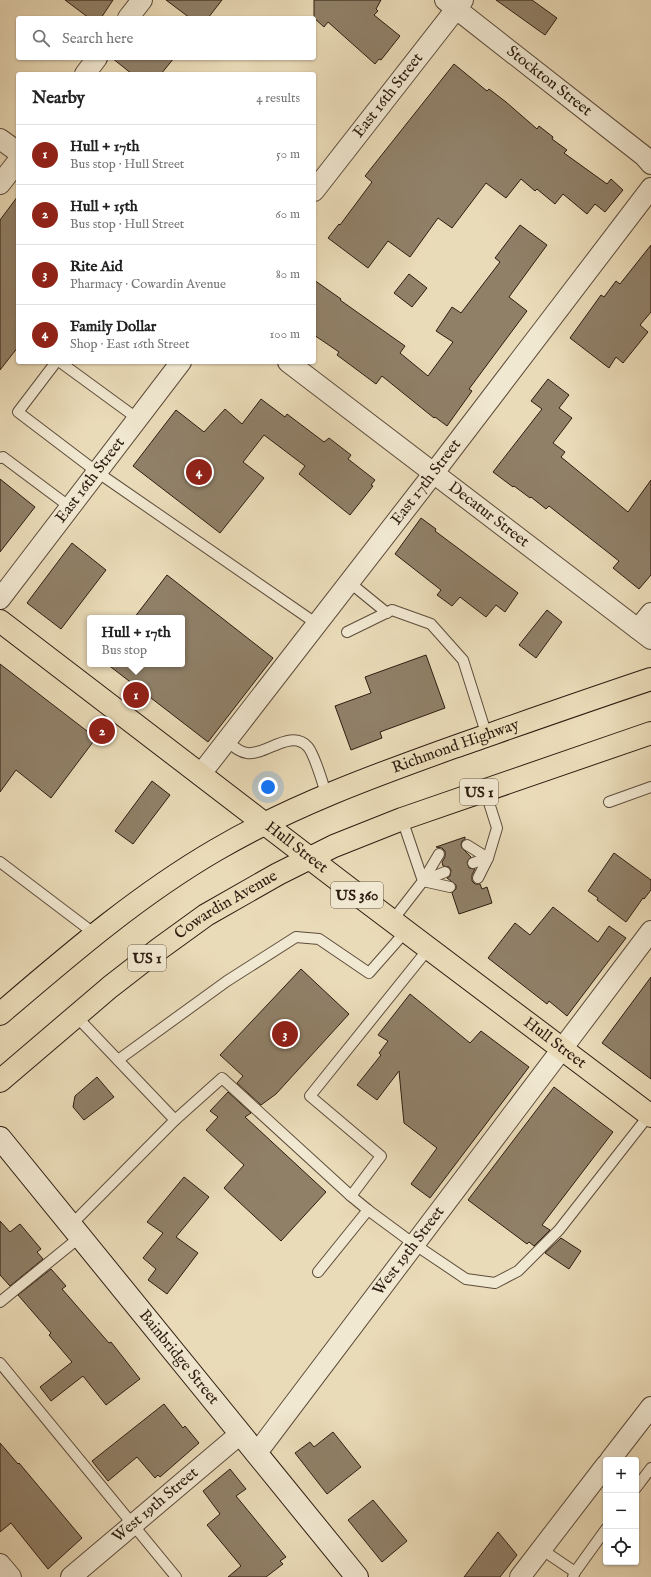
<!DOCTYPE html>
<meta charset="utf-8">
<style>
body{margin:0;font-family:"IM FELL English",serif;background:#f2f2f2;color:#222}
.controls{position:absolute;right:12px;bottom:12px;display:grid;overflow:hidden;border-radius:4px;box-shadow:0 1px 3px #0004}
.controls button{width:36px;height:36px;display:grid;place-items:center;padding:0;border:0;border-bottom:1px solid #e0e0e0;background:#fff;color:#222;font:20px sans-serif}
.you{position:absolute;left:268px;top:787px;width:14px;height:14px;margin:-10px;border:3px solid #fff;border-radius:50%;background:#1a73e8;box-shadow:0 0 0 6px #1a73e833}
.badge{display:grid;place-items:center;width:26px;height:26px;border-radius:50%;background:#8f2418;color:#fff;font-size:13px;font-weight:700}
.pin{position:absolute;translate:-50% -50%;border:2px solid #fff;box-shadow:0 1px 4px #0006}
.popup{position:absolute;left:87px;top:615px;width:98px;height:52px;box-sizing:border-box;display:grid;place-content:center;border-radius:4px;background:#fff;filter:drop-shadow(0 1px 3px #0005);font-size:13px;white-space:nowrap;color:#767676}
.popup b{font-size:15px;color:#222}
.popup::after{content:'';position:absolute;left:50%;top:100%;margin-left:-8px;border:8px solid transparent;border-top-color:#fff}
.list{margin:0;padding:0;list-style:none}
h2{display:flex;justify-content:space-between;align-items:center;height:52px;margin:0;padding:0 16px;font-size:17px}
h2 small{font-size:13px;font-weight:400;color:#767676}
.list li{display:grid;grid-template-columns:26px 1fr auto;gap:12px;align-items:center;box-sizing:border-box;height:60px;padding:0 16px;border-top:1px solid #e0e0e0}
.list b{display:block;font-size:15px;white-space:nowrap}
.list p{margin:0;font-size:13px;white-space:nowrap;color:#767676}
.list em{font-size:13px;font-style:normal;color:#767676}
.icon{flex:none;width:22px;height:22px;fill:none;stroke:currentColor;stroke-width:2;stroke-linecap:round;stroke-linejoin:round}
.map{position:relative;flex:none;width:651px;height:1577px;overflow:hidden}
.search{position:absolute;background:#fff;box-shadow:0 1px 3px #0004;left:16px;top:16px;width:300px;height:44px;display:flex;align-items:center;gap:10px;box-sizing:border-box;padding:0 14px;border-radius:4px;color:#767676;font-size:15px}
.panel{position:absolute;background:#fff;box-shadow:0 1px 3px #0004;left:16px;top:72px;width:300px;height:292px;border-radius:4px}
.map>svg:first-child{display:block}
.building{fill:#908068;stroke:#2e1d11}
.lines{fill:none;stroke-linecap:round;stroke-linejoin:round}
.lane-casing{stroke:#5d4c3b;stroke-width:12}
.street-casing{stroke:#5d4c3b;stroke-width:22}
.secondary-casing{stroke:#2e1d11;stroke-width:24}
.primary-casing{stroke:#2e1d11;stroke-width:24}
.lane{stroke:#f1e8d1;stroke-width:10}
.street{stroke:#f1e8d1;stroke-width:20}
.secondary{stroke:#f1e8d1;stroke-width:22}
.primary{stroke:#eadbb8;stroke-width:22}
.labels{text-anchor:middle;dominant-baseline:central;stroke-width:3.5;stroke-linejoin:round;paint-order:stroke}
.shield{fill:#f1e8d1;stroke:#685a4b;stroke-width:1}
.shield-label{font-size:15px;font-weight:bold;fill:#2e1d11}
.street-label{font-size:16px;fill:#2e1d11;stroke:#f1e8d1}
</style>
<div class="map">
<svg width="651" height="1577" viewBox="0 0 651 1577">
<rect width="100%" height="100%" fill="#eadbb8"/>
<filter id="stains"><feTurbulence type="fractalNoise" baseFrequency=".005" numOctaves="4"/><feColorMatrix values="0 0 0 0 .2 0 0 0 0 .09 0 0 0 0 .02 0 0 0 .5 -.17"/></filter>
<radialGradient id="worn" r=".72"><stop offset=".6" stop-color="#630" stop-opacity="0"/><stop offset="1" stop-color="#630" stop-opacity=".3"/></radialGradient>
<!-- building -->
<g class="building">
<path d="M65,0h48l-12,18h-12z"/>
<path d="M166,0h56l-14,18h-18z"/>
<path d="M314,0h67l-5,9 2,2 -4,4 26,21 -19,24 -2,-1 -4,5 -47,-42 -4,5 -10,-9z"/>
<path d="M496,0h36l25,18 -12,17z"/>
<path d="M112,58h62l-13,16h-29z"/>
<path d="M454,64l33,27 2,-2 17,13 31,27 2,-3 14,11 -1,2 15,11 -3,3 43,31 4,-5 12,11 -18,22 -10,-8 -8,10 -24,-20 -8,10 -18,-15 -2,2 -14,-12 -15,19 -20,-15 -34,45 -14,-10 -28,39 -22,-16 -20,27 -40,-30 11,-14 1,1 32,-43 -7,-6z"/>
<path d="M18,196v151l-18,23v-150z"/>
<path d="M520,225l27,20 -38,52 18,14 -58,78 3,2 -25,35 -12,-9 -1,1 -52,-42 -6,8 -39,-29 2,-3 -25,-17v-55l27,19 -1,1 65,46 -5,7 28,23 25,-34 -17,-11 16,-24 9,6 39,-51 -5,-4z"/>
<path d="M651,245v67l-11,13 8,7 -25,31 -7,-6 -7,11 -39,-30 31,-43 3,2 12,-16 4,3z"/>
<path d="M409,274l18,14 -15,19 -18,-14z"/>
<path d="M548,379l21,16 -10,13 13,10 -19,25 12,9 -4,5 67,55 23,-32v95l-12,14 -26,-21 6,-7 -70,-55 -3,3 -15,-12 -1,1 -16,-12 -1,1 -20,-15 49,-63 -11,-8z"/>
<path d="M261,399l24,18 2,-3 37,28 5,-4 22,17 -3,4 27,21 -4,5 2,1 -23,29 -51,-41 6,-8 -41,-31 -21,27 21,16 -44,55 -87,-67 43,-56 28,22 21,-23 17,15z"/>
<path d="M0,479l35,28 -35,45z"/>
<path d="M421,518l15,11 -1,2 83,62 -13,19 -9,-7 -10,12 -26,-20 -8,9 -15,-11 4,-5 -46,-36z"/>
<path d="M72,543l34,27 -45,59 -34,-26z"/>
<path d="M167,575l106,83 -65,84 -101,-78h75v-46h-48z"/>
<path d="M547,610l15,12 -26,36 -17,-13z"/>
<path d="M426,655l19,53 -65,24 2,6 -31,12 -16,-44 36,-13 -6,-16z"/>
<path d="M0,664l96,74 -45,60 -35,-28 -16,22z"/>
<path d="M152,781l18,14 -37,49 -18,-13z"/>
<path d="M465,837v2l-3,2 -1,4 1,3 9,9 -4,5 2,6 6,1 -3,6v6l3,3h5l2,5 5,-2 5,16 -33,11 -7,-21 4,-4v-4l-9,-7 3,-2 1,-6 -2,-3 -6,-1 -1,-4 3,-5v-6l-3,-3 -6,-1z"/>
<path d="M614,853l37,27v10l-7,9 -1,-1 -17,24 -29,-22 1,-2 -10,-7z"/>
<path d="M553,907l45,35 11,-16 17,12 -59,78 -18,-15 -2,3 -59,-46 27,-35 15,12z"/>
<path d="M301,969l48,45 -73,80 -15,11 -24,-22 6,-7 -23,-21z"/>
<path d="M651,977v102l-49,-36z"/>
<path d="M410,994l60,49 11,-12 48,36 -99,131 -19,-14 26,-36 -33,-25 -5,-52 -22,29 -20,-15 24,-30 -2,-2 9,-12 -10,-6z"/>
<path d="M97,1077l17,20 -30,23 -11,-13 2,-11z"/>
<path d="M554,1087l59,45 -71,93 8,5 -16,16 -5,-4 -2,2 -59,-44z"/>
<path d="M228,1092l23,21 -6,4 81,75 -45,49 -57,-53 20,-23 -38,-35 12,-13 -8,-6z"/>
<path d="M184,1177l25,20 -33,40 22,16 -31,41 -19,-14 8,-11 -13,-11 20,-25 -16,-11z"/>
<path d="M0,1221l10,11 10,-8 21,25 -4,3 6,7 -33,27 -10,-11z"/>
<path d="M561,1238l20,13 -12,18 -24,-16z"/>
<path d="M51,1269l15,17 -4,3 47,54 2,-1 29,37 -34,26 -23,-29 -32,25 -11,-14 32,-25 -23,-27 2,-2 -33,-38z"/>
<path d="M164,1404l19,24 2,-2 14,17 -39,34 -2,-2 -3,3 -18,-21 -29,24 -16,-20z"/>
<path d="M333,1432l28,35 -34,27 -32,-41 15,-11 4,5z"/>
<path d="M0,1443l18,21 1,-1 63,75 -34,31 -37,-46 -11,9z"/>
<path d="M230,1469l16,20 -10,7 50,61 -6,4 3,3 -17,13h-38l13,-11 -34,-41 13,-11 -17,-23z"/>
<path d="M373,1500l34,41 -25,21 -34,-42z"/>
<path d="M498,1532l19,23 -17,22h-36z"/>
</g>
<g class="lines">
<!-- lane casing -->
<g class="lane-casing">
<g id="lane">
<path d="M56,362l-38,50 79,60 220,152"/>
<path d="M60,362l78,57"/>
<path d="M0,458l3,-1 67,50"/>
<path d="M349,582l38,31"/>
<path d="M347,632l45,-22 39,14 32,36 24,76"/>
<path d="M227,741c6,5 12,11 20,12 18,3 44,-25 61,-6 7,8 15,38 19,49"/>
<path d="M609,802l42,-15"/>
<path d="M467,845l21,13 -10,20"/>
<path d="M439,854l-16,27 27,6"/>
<path d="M0,862l95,72"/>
<path d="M473,863l15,-5 9,-30 -12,-38"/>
<path d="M423,881l22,-9"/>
<path d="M392,921l31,-40 -21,-62"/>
<path d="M429,948l-119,148 71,60 -30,40 17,14 46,34 52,35 29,4 23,-12 41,-41 90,-115"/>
<path d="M76,1016l99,104"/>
<path d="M118,1060l109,-79 69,-44 23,2 50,34 37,-42"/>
<path d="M71,1225l104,-105 47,-42 129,118"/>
<path d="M318,1272l50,-62"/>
<path d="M0,1302l80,-65"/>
<path d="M0,1363l176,214"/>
<path d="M636,1488l15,-20"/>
<path d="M541,1549l34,23"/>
<path d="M573,1577l2,-5 31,-43"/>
</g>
</g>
<!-- street casing -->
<g class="street-casing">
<g id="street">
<path id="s1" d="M445,0l199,156 7,8"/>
<path d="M128,18l14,-18"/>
<path d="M85,74l12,-16"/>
<path d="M0,139l18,13"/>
<path d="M0,184l18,-23"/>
<path id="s2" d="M314,191l149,-191"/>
<path id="s3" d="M288,362l363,277"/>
<path id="s4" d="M0,599l181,-237"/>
<path d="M638,629l13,-16"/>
<path id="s5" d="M200,775l233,-301 218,-286"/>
<path id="s6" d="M256,1454l395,-523"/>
<path d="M610,1460l41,-53"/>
<path d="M0,1564l11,13"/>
<path id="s7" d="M71,1577l169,-143"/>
<path d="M520,1577l86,-112"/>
</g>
</g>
<!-- secondary casing -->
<g class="secondary-casing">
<g id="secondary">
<path id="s8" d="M0,1138l357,439"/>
</g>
</g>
<!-- primary casing -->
<g class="primary-casing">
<g id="primary">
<path id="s9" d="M0,621l350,268 301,227"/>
<path id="s10" d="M0,1014c69,-59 137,-118 216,-164 75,-44 157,-74 238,-103 66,-23 131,-46 197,-68"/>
<path id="s11" d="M0,1081l110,-94 49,-38 47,-34 72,-41 56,-28 68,-27 249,-86"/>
</g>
</g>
<!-- lane -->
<use href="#lane" class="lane"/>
<!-- street -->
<use href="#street" class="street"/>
<!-- secondary -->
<use href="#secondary" class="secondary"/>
<!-- primary -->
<use href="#primary" class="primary"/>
</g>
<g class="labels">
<!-- shield labels -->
<g class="shield">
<rect x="460" y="779" width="38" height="26" rx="3"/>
<rect x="331" y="882" width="52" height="26" rx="3"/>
<rect x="128" y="945" width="38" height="26" rx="3"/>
</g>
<g class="shield-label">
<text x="479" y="792">US 1</text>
<text x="357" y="895">US 360</text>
<text x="147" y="958">US 1</text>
</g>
<!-- street labels -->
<g class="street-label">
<text stroke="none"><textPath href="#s1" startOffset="132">Stockton Street</textPath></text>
<text stroke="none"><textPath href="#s2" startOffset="121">East 16th Street</textPath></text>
<text stroke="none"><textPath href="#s4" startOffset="149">East 16th Street</textPath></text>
<text stroke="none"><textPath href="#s5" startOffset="370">East 17th Street</textPath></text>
<text stroke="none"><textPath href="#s3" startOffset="252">Decatur Street</textPath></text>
<text stroke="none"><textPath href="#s10" startOffset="533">Richmond Highway</textPath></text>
<text stroke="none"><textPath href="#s9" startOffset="373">Hull Street</textPath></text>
<text stroke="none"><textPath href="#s11" startOffset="287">Cowardin Avenue</textPath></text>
<text stroke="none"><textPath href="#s9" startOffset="697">Hull Street</textPath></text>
<text stroke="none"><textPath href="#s6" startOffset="254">West 19th Street</textPath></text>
<text stroke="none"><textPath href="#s8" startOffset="283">Bainbridge Street</textPath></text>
<text stroke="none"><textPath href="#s7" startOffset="111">West 19th Street</textPath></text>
</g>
</g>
<rect width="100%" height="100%" filter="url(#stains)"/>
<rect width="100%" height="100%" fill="url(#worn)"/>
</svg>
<div class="controls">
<button>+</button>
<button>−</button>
<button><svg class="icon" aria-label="locate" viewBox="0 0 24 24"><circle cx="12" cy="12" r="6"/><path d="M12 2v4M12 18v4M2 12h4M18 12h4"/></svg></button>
</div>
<div class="you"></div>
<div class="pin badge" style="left:136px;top:695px">1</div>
<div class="popup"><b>Hull + 17th</b>Bus stop</div>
<div class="pin badge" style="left:102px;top:731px">2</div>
<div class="pin badge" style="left:285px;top:1034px">3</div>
<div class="pin badge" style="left:199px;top:472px">4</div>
<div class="search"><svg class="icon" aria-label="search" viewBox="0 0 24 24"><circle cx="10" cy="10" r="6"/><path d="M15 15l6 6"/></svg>Search here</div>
<section class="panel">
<h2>Nearby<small>4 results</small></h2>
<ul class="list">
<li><span class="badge">1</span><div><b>Hull + 17th</b><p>Bus stop · Hull Street</p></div><em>50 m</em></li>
<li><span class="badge">2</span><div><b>Hull + 15th</b><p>Bus stop · Hull Street</p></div><em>60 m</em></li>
<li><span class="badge">3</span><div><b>Rite Aid</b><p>Pharmacy · Cowardin Avenue</p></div><em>80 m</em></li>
<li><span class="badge">4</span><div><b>Family Dollar</b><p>Shop · East 16th Street</p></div><em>100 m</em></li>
</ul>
</section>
</div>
